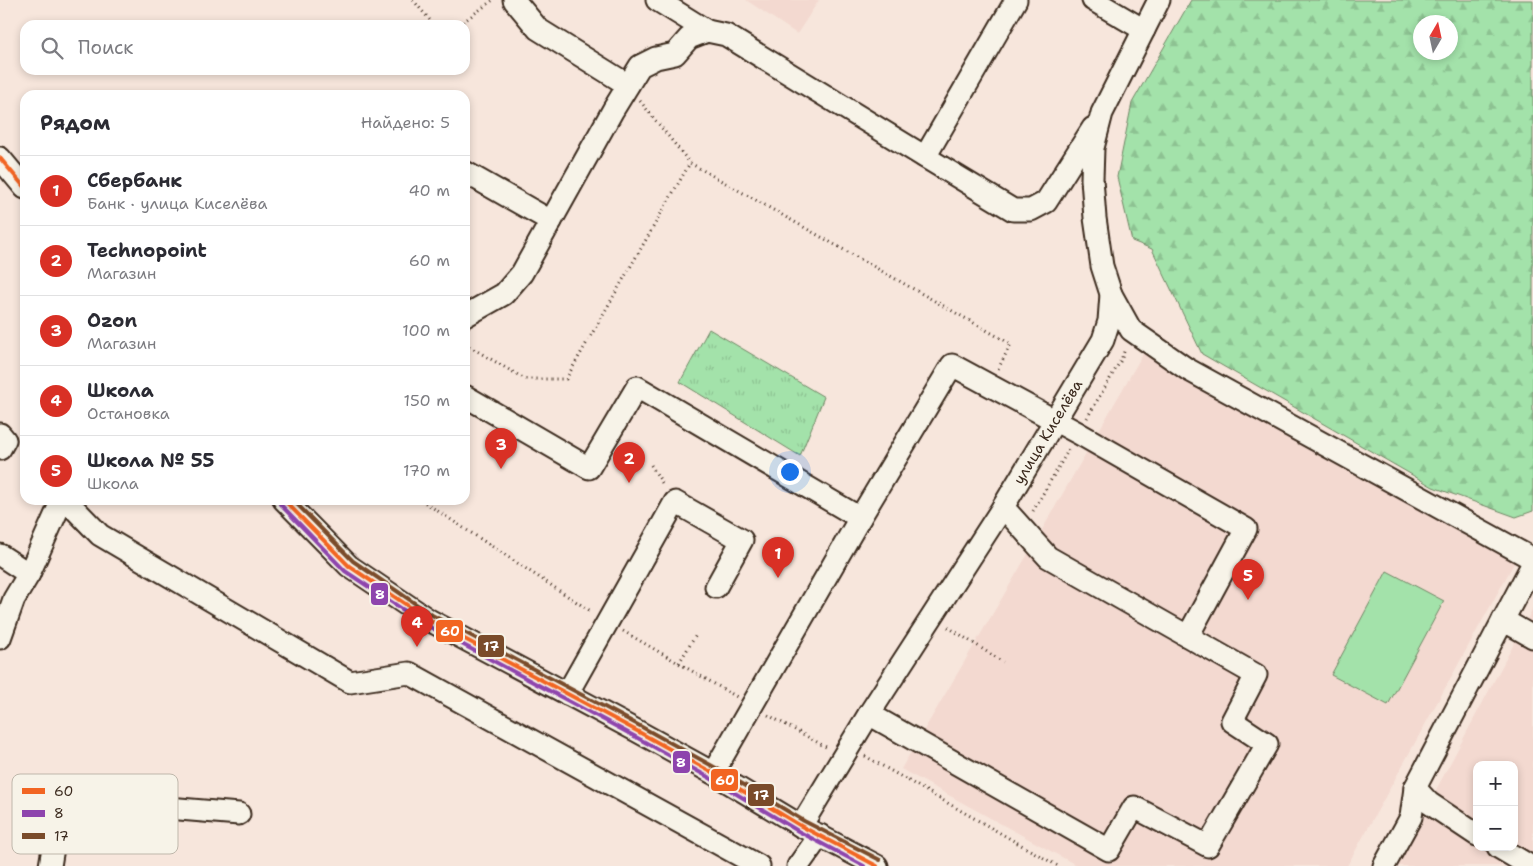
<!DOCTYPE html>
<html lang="ru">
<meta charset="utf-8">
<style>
body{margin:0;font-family:"Shantell Sans",sans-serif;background:#f2f2f3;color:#2b2b33}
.controls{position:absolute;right:15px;bottom:15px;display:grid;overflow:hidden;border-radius:10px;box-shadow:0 2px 8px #0003}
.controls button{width:45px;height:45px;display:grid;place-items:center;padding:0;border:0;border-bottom:1px solid #e1e1e2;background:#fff;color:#2b2b33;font:25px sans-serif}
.compass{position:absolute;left:1413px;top:15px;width:45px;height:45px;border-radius:50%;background:#fff;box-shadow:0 2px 8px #0003;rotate:9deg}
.you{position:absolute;left:789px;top:471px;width:18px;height:18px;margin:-12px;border:4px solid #fff;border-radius:50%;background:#1a73e8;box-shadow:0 0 0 8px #1a73e833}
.badge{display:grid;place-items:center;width:32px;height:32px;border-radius:50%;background:#d93025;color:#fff;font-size:16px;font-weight:700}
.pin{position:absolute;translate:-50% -41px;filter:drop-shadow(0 1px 2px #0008)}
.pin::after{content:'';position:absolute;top:26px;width:18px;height:15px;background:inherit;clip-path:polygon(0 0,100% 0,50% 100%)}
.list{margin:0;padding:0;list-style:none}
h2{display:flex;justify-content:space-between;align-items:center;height:65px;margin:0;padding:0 20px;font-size:21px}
h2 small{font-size:16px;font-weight:400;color:#7c7c81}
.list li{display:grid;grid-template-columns:32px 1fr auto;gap:15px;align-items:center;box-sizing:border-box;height:70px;padding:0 20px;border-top:1px solid #e1e1e2}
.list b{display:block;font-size:19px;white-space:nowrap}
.list p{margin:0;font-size:16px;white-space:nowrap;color:#7c7c81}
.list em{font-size:16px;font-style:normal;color:#7c7c81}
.icon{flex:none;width:28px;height:28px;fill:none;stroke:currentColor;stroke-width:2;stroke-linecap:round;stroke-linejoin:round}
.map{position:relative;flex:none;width:1533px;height:866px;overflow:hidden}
.search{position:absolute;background:#fff;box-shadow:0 2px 8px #0003;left:20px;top:20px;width:450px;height:55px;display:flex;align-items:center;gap:12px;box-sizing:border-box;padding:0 18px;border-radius:15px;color:#7c7c81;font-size:19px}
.panel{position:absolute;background:#fff;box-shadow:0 2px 8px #0003;left:20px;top:90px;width:450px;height:415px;border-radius:15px}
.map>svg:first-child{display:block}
.built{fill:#f3d9d0;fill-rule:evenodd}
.grass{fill:url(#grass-tufts);stroke:#6f8664}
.forest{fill:url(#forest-firs);stroke:#6f8664;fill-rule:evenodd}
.pitch{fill:#a3e2aa;stroke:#6f8664}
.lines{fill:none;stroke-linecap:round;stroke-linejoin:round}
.minor-casing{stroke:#3b2a1e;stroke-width:25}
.path{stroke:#3b2a1e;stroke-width:3;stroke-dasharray:1 4;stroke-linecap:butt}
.minor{stroke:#f7f3e8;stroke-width:21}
.bus-1-casing{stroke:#f7f3e8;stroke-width:8}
.bus-2-casing{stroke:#f7f3e8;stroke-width:8}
.bus-3-casing{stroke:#f7f3e8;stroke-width:8}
.bus-1{stroke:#f26522;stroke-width:4}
.bus-2{stroke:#8e44ad;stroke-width:4}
.bus-3{stroke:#7a4b2a;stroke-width:4}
.labels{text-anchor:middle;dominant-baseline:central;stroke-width:4;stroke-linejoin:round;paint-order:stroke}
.street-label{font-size:15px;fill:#3b2a1e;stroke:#f7f3e8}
.key{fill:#f7f3e8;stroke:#bfb7ab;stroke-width:1}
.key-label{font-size:14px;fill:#3b2a1e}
.line-badge{stroke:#f7f3e8;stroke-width:2}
.badge-label{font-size:14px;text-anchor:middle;font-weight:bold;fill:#fff}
</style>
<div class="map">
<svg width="1533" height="866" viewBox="0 0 1533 866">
<defs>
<pattern id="grass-tufts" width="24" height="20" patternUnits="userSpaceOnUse" patternTransform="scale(1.25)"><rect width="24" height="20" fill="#a3e2aa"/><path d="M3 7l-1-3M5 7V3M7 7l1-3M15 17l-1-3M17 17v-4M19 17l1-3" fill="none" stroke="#8dc292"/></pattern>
<pattern id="forest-firs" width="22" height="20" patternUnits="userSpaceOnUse" patternTransform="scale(1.25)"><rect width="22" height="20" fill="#a3e2aa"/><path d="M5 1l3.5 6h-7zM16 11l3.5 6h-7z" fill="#8dc292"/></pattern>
</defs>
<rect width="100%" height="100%" fill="#f7e6dc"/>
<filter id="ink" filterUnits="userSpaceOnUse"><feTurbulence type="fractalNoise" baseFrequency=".02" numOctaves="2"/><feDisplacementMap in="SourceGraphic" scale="10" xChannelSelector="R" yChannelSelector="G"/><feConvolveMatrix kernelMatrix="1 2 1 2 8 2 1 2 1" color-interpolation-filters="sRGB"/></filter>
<g filter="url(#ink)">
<!-- built -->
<g class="built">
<path d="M746,0h73l-22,34z"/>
<path d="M1144,352l374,204 -171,310h-269l-177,-97 134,-227z"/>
<path d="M1533,608v258h-137l33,-63zM1477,765h37v82h-37z"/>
</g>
<!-- grass -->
<path class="grass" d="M709,329l115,68 -24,59 -120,-74z"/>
<!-- forest -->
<path class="forest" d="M1191,0h342v511l-17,6 -83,-30 -231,-133 -50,-105 -20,-8 -15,-64 15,-74zM1420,22h30v30h-30z"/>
<!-- pitch -->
<path class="pitch" d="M1387,571l57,30 -56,104 -57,-30z"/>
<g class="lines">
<!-- minor casing -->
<g class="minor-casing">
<g id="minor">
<path d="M514,0l24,29 90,56"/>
<path d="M657,0l50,31"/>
<path d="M1093,0l51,30"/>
<path d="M925,157l91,-157"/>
<path d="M0,158l25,30"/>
<path d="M465,172l86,49"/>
<path d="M1111,294l20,36 56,39 346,190"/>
<path d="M465,316l39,-22 18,-21 91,-163 27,-44 16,-8 19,-4 14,-16 18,-7 19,4 199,122 88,53h18l15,-8 47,-74"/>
<path d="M465,396l124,72 48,-81 223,131 92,-153 126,68 168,96 -58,107"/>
<path d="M0,434l5,6 -5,9"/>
<path d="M66,500l34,35 250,147 59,-9 350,193"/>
<path d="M284,500l65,66 80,54 208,111 76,42 88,53 76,40"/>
<path d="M0,555l29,19"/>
<path d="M1503,620l30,17"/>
<path d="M0,638l14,-39 15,-25 33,-74"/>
<path d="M567,694l108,-192 67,38 -26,47"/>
<path d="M869,714l240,136 25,-43 74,39 59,-102 -35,-23 24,-46 -208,-118 -45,-50"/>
<path d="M713,773l147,-255"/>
<path d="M1415,788l14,15 48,32"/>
<path d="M801,826l68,-112 134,-207 100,-167 6,-19 2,-27 -9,-28 -7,-48 -3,-39 1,-31 9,-35 57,-113"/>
<path d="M1498,847l32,19"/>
<path d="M50,866l11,-67 178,15"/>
<path d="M798,866l22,-31"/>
<path d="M1384,866l27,-49 4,-29 118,-225"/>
</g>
</g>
<!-- path -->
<g class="path">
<path d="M413,0l21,25"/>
<path d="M459,25l34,-25"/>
<path d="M640,101l50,62 321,181 -13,25"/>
<path d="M465,344l60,35h41l124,-216"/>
<path d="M1087,418l34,-58 4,-11"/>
<path d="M651,465l13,21"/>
<path d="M421,500l171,112"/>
<path d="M1033,511l36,-62"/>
<path d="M948,627l55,35"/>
<path d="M623,631l114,66"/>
<path d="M679,663l17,-28"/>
<path d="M768,715l58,32"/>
<path d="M865,756l193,110"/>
</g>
<!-- minor -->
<use href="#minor" class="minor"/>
<!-- bus-1 casing -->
<g class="bus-1-casing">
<g id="bus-1">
<path d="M0,158l25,30"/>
<path d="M284,500l65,66 80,54 208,111 76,42 88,53 76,40"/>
</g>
</g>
<!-- bus-2 casing -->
<g class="bus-2-casing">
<path id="bus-2" d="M280,504l65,67 81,54 208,111 76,42 88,53 66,35"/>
</g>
<!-- bus-3 casing -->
<g class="bus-3-casing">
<path id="bus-3" d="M293,500l60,61 79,54 208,111 76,42 88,53 76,39"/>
</g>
<!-- bus-1 -->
<use href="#bus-1" class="bus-1"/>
<!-- bus-2 -->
<use href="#bus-2" class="bus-2"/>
<!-- bus-3 -->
<use href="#bus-3" class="bus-3"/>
</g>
</g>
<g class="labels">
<!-- street labels -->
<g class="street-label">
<text transform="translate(1048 432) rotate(-59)">улица Киселёва</text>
</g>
</g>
<!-- legend -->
<rect x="12" y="774" width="166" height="80" rx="8" class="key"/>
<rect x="22" y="788" width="23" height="6" fill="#f26522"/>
<rect x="22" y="810" width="23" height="7" fill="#8e44ad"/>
<rect x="22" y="833" width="23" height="6" fill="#7a4b2a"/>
<g class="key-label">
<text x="54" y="796">60</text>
<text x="54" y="818">8</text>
<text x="54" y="841">17</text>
</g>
<g class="line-badge">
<rect x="370" y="582" width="19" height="24" rx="5" fill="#8e44ad"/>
<rect x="435" y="619" width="29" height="24" rx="5" fill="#f26522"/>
<rect x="477" y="634" width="28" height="24" rx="5" fill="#7a4b2a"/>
<rect x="672" y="750" width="19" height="24" rx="5" fill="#8e44ad"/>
<rect x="710" y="768" width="29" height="24" rx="5" fill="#f26522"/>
<rect x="747" y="783" width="28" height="24" rx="5" fill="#7a4b2a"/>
</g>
<g class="badge-label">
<text x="380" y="599">8</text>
<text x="450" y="636">60</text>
<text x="491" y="651">17</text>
<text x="681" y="767">8</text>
<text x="725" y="785">60</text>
<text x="761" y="800">17</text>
</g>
</svg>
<div class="controls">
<button>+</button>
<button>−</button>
</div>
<svg class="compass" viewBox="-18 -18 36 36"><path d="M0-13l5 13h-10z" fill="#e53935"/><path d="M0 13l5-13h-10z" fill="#7c7c81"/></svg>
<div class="you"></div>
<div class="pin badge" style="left:778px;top:578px">1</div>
<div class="pin badge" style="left:629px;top:483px">2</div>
<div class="pin badge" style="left:501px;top:469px">3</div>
<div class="pin badge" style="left:417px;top:647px">4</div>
<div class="pin badge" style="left:1248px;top:600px">5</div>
<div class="search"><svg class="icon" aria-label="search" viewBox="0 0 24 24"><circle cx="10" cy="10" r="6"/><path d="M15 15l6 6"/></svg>Поиск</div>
<section class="panel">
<h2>Рядом<small>Найдено: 5</small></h2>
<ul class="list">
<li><span class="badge">1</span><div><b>Сбербанк</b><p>Банк · улица Киселёва</p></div><em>40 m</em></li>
<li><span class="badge">2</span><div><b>Technopoint</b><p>Магазин</p></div><em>60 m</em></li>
<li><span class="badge">3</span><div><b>Ozon</b><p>Магазин</p></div><em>100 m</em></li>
<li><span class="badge">4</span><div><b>Школа</b><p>Остановка</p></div><em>150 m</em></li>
<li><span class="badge">5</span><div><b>Школа № 55</b><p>Школа</p></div><em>170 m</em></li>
</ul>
</section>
</div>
